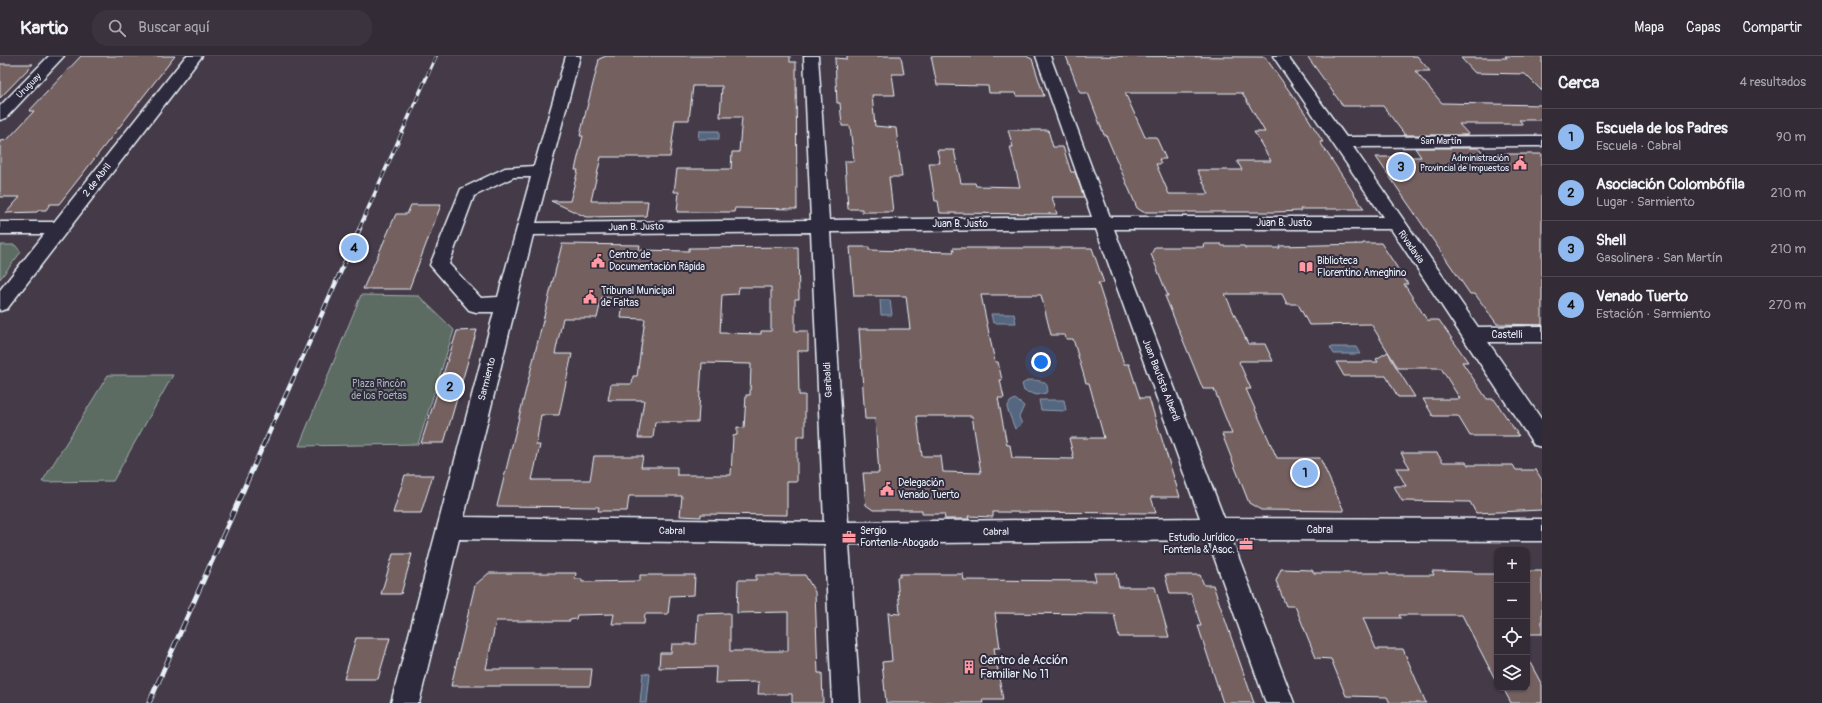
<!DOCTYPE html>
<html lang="es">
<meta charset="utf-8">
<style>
body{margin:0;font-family:Pangolin,sans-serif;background:#3b343e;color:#f1f3f6}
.controls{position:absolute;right:12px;bottom:12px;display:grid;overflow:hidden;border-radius:8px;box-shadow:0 1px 3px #0004}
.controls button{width:36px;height:36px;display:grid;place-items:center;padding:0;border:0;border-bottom:1px solid #4e4851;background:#332c36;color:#f1f3f6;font:20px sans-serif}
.you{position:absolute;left:1041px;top:306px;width:14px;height:14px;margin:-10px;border:3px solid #fff;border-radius:50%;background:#1a73e8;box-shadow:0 0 0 6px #1a73e833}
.badge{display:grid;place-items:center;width:26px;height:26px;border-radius:50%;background:#90b9f0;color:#111;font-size:13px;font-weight:700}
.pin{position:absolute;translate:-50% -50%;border:2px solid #fff;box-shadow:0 1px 4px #0006}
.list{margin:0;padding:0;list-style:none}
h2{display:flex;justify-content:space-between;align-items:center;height:52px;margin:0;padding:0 16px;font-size:17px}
h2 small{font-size:13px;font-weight:400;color:#a9a7ad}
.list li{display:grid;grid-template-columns:26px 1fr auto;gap:12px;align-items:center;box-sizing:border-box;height:56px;padding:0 16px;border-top:1px solid #4e4851}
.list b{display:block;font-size:15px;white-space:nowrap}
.list p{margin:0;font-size:13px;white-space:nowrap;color:#a9a7ad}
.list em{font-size:13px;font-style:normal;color:#a9a7ad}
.icon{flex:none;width:22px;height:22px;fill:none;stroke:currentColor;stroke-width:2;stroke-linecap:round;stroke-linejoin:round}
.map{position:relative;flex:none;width:1542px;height:647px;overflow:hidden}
header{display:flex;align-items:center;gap:24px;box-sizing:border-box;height:56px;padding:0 20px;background:#332c36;border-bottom:1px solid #4e4851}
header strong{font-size:19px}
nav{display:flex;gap:22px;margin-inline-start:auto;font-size:14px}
.search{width:280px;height:36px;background:#3b343e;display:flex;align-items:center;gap:10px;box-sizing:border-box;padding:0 14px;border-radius:16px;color:#a9a7ad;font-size:15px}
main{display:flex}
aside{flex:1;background:#332c36}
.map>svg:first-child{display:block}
.green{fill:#5c6c62;stroke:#a2aead}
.water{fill:#556680;stroke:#909eb0}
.building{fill:#746160;stroke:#e8f1f8;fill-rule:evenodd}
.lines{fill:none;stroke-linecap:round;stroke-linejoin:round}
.minor-casing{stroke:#e8f1f8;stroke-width:3}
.major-casing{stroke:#e8f1f8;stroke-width:3}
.minor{fill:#2f2a3d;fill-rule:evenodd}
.major{fill:#2f2a3d;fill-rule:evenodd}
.rail-far2-casing{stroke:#e8f1f8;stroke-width:3.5}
.rail-far1-casing{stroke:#e8f1f8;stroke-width:4.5}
.rail-casing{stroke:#e8f1f8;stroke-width:5}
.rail-far2{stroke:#2f2a3d;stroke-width:2.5;stroke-dasharray:7;stroke-linecap:butt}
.rail-far1{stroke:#2f2a3d;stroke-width:3;stroke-dasharray:8;stroke-linecap:butt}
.rail{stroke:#2f2a3d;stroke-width:3.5;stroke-dasharray:10;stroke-linecap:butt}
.labels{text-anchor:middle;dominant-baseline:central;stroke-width:4;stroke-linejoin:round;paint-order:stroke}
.far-street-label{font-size:9px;fill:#e8f1f8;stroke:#2f2a3d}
.far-poi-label{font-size:9px;fill:#e8f1f8;stroke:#2f2a3d;text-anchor:end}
.street-label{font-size:10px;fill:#e8f1f8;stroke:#2f2a3d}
.poi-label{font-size:10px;fill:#e8f1f8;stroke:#2f2a3d;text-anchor:start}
.park-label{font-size:10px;fill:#a9b5b4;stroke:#2f2a3d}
.near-poi-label{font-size:12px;fill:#e8f1f8;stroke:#2f2a3d;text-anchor:start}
</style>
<header>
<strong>Kartio</strong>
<div class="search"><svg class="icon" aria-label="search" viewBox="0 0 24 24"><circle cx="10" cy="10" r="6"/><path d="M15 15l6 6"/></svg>Buscar aquí</div>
<nav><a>Mapa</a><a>Capas</a><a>Compartir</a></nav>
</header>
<main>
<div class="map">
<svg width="1542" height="647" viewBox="0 0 1542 647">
<rect width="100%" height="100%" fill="#443a48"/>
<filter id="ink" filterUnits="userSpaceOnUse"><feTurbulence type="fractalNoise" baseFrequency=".025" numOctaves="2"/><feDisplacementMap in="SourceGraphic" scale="8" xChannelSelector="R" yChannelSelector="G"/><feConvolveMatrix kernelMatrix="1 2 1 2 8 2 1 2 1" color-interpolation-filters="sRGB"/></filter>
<g filter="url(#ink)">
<!-- green -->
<g class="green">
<path d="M0,189h15l6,7 -21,27z"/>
<path d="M361,239l58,1 35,34 -36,114 -119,2z"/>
<path d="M108,319h65l-60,106 -71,1z"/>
</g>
<!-- water -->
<g class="water">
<path d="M699,75h20v8h-21z"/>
<path d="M880,244h10l2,15h-11z"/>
<path d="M991,258h23l2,9h-23z"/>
<path d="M1330,291h26l4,7h-26z"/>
<path d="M1029,324c9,0 23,1 17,13l-9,2 -13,-4 -2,-7z"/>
<path d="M1015,343l9,7 -5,11 3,7 -7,5 -8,-21 3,-6z"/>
<path d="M1039,344h25l2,11 -25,-1z"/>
<path d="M643,617l7,1 -3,29h-7z"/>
</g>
<!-- building -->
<g class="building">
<path d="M81,0h94l-116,148h-9l-4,6h-7l-2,2 -31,1 14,-16h-20v-56l7,-1 27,-29h-5z"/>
<path d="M606,0h184v6h6l1,147 -62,-1 -1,4h-57l2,-20h-5l3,-23h54l1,-17h7l3,-35h-22l2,-31h-29l-4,34h-14l-5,37h-69l-10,44h57l-2,15 -60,1 -35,-16h19l8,-31h-3l8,-34h-3l6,-25 12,-47 1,-5z"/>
<path d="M847,0h54l3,18h-12l3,21h-23l3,31 21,2 6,49h-13l4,35h-31v-3h-14l-3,-48h9l-4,-35h-8l-2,-23h-3l-2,-45 12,1z"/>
<path d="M931,0h95l6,3 12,37h-27l-1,-3h-27l-1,-7 -51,-1z"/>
<path d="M1066,0l199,1 40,56 18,29h-3l44,67h-64l1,2 -25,1h-133l-6,-4 -31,-73h-2l-16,-42h-8zM1125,37h117l23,39h-11l17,29h-34l5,9h-45l12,24h-40l-13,-30h5l-2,-5h7l-10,-22h-11z"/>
<path d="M1307,0h110l13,15h-15l27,32 100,2v15h-23l4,4h-64l10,11h-64l-22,-29h-40z"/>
<path d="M1505,0h37v35l-17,-17 -50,-1 -14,-15h46z"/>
<path d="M0,8h33l-33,34z"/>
<path d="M1008,74h40l5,17h10l8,25h4l9,25h-32l5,17 -117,-1 -2,-12h-3l-6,-38h11l-3,-13h17l7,33h14l1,3 44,1 -10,-40h3z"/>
<path d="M1415,92h64l5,6h58v171l-45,-1 -22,-30h-5l-94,-137h45z"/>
<path d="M411,149h30l-32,84h-46l33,-75h11z"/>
<path d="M1363,187h18l27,41h-4l23,36h12l29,42h-6l25,37h7l25,37h-49l-12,-20h-25l-10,-17h37l-19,-31h-43l-27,-44 -62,1 -11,-21h-11l-5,-10h-57l23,50h17l8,17h-33l-1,1 12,27h-5l31,69h43l24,53 -83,-1 -12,-7 -27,-69h10l-18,-45h-11l-38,-93h3l-17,-42 4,-7h49l-1,-3h18l1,2h22l1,2h35l-1,-2 84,-2z"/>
<path d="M562,188l78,1 -1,5 50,1v-3l109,-1 1,52h-4v32h13v20h-10l1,44h6v41h-8v46h-10v33l-86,-1v3l-21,-1 2,-20h-53l-2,15h-29l1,-4 -102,-1zM739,231h32v44h-10v3l-41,-1 2,-38 16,-1zM602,241l21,4 -2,17 24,1 -8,57h-4l-1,8h-21l-3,16h36l-6,38h15l2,-16h43l4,-59 49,1 -1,31h-4l-2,33 -7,-1v8l-4,1 -2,39h-54v-8h-36l2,-11h-49l-4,24h-58l8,-35h-4l5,-30h18l13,-61h-17l8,-36h34z"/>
<path d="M850,191h19v3l85,2 -1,-4h139l12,35h-6l26,81h5l11,34h9l31,99h-29l5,16 -163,-1v5l-25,-1 1,3h-24l-1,-5h-22v-4h-49l-7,-5 -3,-32h16l-4,-54h-10l-6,-90h51l-4,-33h-52zM981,239h60l10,40h14l1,4h7l13,44h3l15,55h-35l5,21 -62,-1 -2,-13h-3l-9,-47h6l-4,-18h2l-4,-18h-3zM917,360h55l9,57 -38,-1 -2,-16h-19z"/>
<path d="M477,274l-33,113h-23l36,-112z"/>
<path d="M1388,296l5,10 22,35h-17l-12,-21h-42l-8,-14h42l-2,-3z"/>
<path d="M1401,397h36l6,9h23l2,3h45l3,5h20l6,10v30l-66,3 -6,-11 -68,-1 -8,-15h12l-10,-18h14z"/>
<path d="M405,419h28l-12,38h-28z"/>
<path d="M393,498h19l-11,40h-20z"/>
<path d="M1281,513l31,1 2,3h74l1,2h45l-2,-4 41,1 2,2h22v109l-35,-68h-63l2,3h-38l13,31h27l23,54h-36l-3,-6 -41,-1 -15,-37 -15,-1 -21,-52h-9l-10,-25z"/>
<rect x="1527" y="515" width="15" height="63"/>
<path d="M489,517h87l-1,6h7v3l58,-1v-6h55l-1,20 -24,1 -2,18h-23l-1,10h-32l2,-10 -37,1 -1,4 -6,1v1h-74l-10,48h106l-2,17h-139l24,-101z"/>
<path d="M1094,517h22l3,14h36l14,50h-50l-5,-23 -119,-1 5,35h-6l9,52h-21l1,3h-97l-4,-41 10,-1 -4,-48 12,1 -3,-37h3v-3h63l1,6 132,1z"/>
<path d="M756,519h49l10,17 3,81h4l1,30h-31v-9h-34l1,-12 -44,1 1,-16 -57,1 1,-15h11l1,-9h24l2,-30 32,-1v38h58v-39l-51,1 1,-33h18z"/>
<path d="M1165,519h35l4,10h9l41,118h-31l-25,-77h3l-10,-32h-21z"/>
<path d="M356,582h34l-12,41h-34z"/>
<path d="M1527,601l15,28v18h-31l-8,-15h24z"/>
</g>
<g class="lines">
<!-- minor casing -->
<g class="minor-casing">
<g id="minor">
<path d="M49,0h15l-58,62 -6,2v-14z"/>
<path d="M566,0h14l-44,167 275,-3 -7,-164h14l11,164 263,-3 -56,-161h14l60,161h273l-110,-161h14l59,81 196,-1v10l-189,1 125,180 64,-1v16h-54l54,78v27l-8,-2 -143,-216h-277l110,289 318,1v22l-310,-1 62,163h-28l-58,-163 -359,4 11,159h-28l-7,-159 -366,-5 -40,164h-28l103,-391h-18l-7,-2 -39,-45 31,-76 44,-21 29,-2zM514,121h17l-33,120 -17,1 -32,-34 25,-68zM1096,173l104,289 -352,4 -18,-290zM811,176l13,290 -360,-5 69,-282z"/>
<path d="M0,166h59l6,2 3,4 -3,4 -6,2h-59z"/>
</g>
</g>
<!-- major casing -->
<g class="major-casing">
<path id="major" d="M186,0h16l-195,253 -7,2v-21z"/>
</g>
<!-- minor -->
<use href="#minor" class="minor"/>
<!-- major -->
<use href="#major" class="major"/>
<!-- rail-far2 casing -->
<g class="rail-far2-casing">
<path id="rail-far2" d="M359,173l77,-173"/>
</g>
<!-- rail-far1 casing -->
<g class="rail-far1-casing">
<path id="rail-far1" d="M265,386l95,-214"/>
</g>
<!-- rail casing -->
<g class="rail-casing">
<path id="rail" d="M149,647l116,-262"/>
</g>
<!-- rail-far2 -->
<use href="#rail-far2" class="rail-far2"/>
<!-- rail-far1 -->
<use href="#rail-far1" class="rail-far1"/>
<!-- rail -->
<use href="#rail" class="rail"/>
</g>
</g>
<!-- icons -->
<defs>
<g id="civic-bare" transform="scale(1.08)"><path d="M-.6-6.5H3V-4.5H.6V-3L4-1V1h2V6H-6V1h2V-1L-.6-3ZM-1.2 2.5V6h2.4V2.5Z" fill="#ff9aa2" stroke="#2f2a3d" stroke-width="2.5" paint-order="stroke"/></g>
<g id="library-bare" transform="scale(1.08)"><path d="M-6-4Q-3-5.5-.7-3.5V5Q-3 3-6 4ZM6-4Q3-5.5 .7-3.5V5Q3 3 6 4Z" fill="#ff9aa2" stroke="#2f2a3d" stroke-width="2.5" paint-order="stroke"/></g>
<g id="office-bare" transform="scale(1.08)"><path d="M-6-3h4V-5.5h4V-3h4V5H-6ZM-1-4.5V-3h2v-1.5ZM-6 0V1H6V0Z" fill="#ff9aa2" stroke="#2f2a3d" stroke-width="2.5" paint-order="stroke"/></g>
<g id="building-bare" transform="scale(1.08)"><path d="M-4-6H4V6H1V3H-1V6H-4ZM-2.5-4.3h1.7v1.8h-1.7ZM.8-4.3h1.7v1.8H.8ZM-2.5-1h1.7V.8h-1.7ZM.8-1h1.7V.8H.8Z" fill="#ff9aa2" stroke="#2f2a3d" stroke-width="2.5" paint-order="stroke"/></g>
</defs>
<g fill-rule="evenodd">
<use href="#civic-bare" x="1520" y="107"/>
<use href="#civic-bare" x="598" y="205"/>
<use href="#library-bare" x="1306" y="211"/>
<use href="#civic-bare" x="590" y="241"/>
<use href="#civic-bare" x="887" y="433"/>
<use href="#office-bare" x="849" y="481"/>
<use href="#office-bare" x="1246" y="488"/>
<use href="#building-bare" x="969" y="611"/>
</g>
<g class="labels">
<!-- far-street labels -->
<g class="far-street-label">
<text transform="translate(29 30) rotate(-46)">Uruguay</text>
<text x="1441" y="85">San Martín</text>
</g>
<!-- far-poi labels -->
<g class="far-poi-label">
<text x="1509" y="102">Administración<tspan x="1509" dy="10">Provincial de Impuestos</tspan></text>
</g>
<!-- street labels -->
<g class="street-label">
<text transform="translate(97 124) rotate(-52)">2 de Abril</text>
<text x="1284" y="167">Juan B. Justo</text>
<text x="960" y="168">Juan B. Justo</text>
<text transform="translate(636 171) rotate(-1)">Juan B. Justo</text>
<text transform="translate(1411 191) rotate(55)">Rivadavia</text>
<text x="1507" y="279">Castelli</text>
<text transform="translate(487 323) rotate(-76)">Sarmiento</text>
<text transform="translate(828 324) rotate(-93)">Garibaldi</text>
<text transform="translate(1161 324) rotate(69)">Juan Bautista Alberdi</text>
<text x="1320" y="474">Cabral</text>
<text transform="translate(672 475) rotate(1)">Cabral</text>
<text transform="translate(996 476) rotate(-1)">Cabral</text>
</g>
<!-- poi labels -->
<g class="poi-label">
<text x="609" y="199">Centro de<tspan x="609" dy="12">Documentación Rápida</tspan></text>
<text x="1317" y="205">Biblioteca<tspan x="1317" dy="12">Florentino Ameghino</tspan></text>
<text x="601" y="235">Tribunal Municipal<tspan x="601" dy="12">de Faltas</tspan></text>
<text x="898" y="427">Delegación<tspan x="898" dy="12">Venado Tuerto</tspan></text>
<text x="860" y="475">Sergio<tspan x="860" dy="12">Fontenla-Abogado</tspan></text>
<text x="1235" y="482" text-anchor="end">Estudio Jurídico<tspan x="1235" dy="12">Fontenla &amp; Asoc.</tspan></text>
</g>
<!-- park labels -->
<g class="park-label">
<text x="379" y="328">Plaza Rincón<tspan x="379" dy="12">de los Poetas</tspan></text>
</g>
<!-- near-poi labels -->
<g class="near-poi-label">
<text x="980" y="604">Centro de Acción<tspan x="980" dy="14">Familiar Nº 11</tspan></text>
</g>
</g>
</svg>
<div class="controls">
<button>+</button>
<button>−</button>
<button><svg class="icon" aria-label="locate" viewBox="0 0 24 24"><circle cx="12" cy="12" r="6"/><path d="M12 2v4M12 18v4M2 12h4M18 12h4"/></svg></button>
<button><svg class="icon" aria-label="layers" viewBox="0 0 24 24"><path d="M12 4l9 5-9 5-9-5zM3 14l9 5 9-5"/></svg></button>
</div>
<div class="you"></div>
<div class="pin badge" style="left:1305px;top:417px">1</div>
<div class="pin badge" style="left:450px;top:331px">2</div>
<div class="pin badge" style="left:1401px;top:111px">3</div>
<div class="pin badge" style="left:354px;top:192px">4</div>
</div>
<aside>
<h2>Cerca<small>4 resultados</small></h2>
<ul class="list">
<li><span class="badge">1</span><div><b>Escuela de los Padres</b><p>Escuela · Cabral</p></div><em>90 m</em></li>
<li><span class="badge">2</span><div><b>Asociación Colombófila</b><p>Lugar · Sarmiento</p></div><em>210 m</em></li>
<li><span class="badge">3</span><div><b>Shell</b><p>Gasolinera · San Martín</p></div><em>210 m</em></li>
<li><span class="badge">4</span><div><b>Venado Tuerto</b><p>Estación · Sarmiento</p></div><em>270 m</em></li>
</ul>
</aside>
</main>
